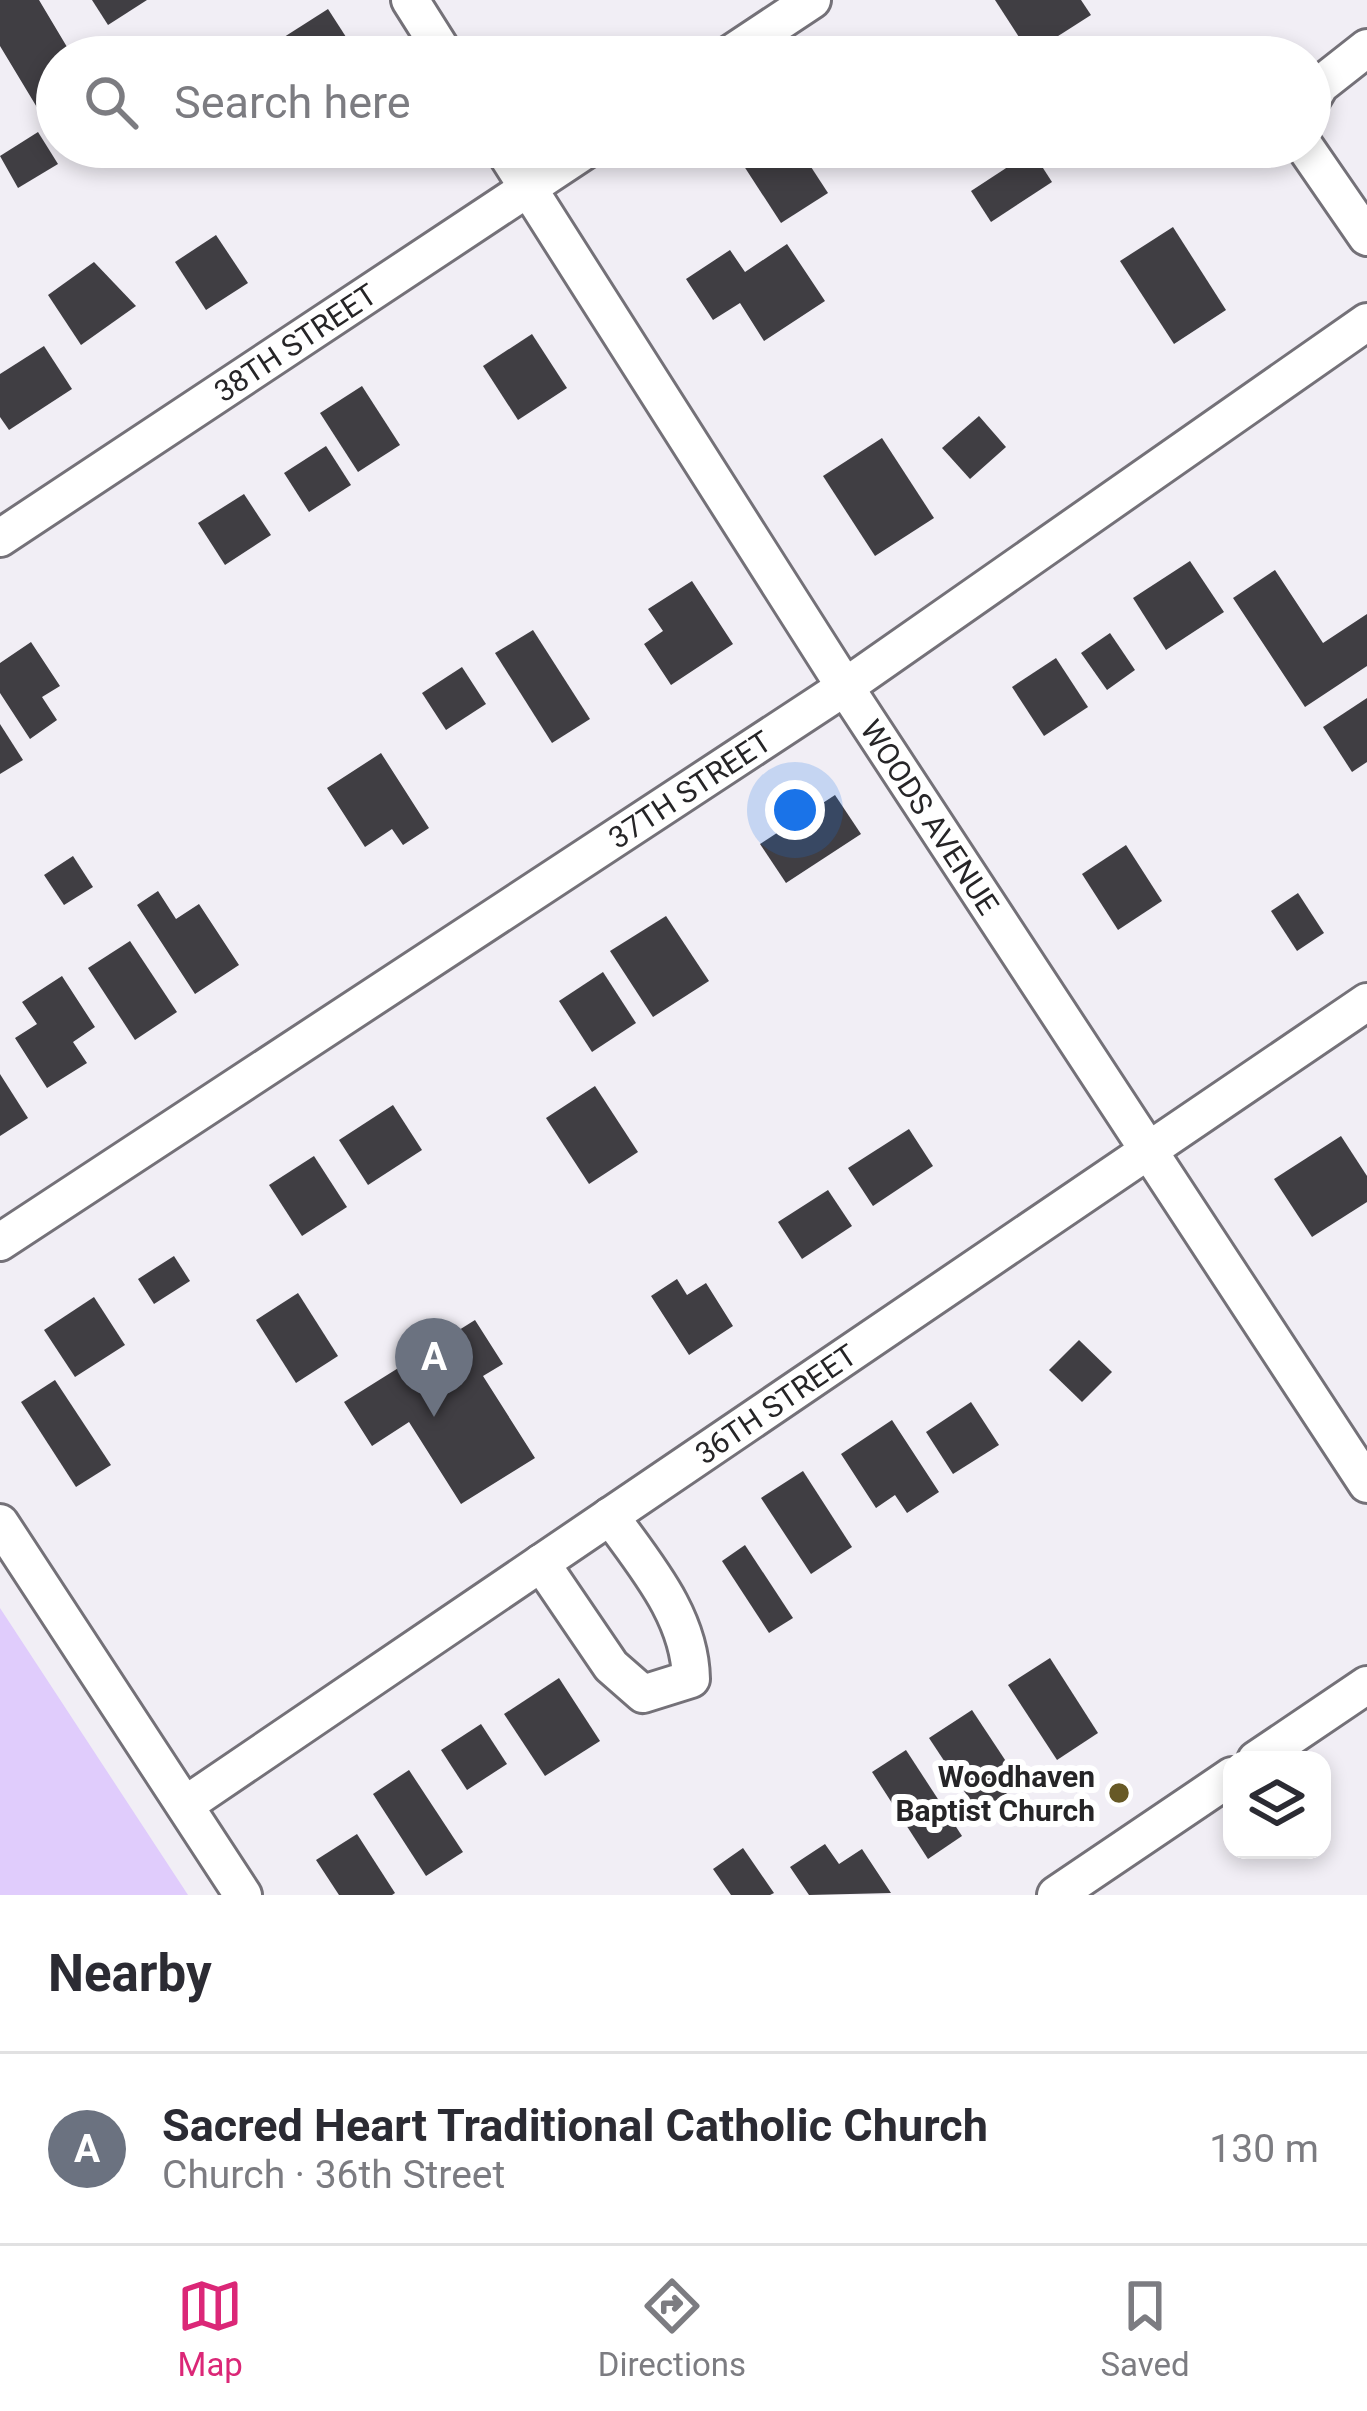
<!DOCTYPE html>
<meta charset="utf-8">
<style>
body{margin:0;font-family:Roboto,sans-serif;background:#f7f7f7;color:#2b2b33}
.controls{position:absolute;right:36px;bottom:36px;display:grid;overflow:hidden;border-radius:24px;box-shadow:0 6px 18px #0003}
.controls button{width:108px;height:108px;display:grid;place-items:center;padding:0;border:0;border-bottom:3px solid #e1e1e2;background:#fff;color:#2b2b33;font:60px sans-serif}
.you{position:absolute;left:795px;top:810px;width:42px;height:42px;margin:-30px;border:9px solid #fff;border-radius:50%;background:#1a73e8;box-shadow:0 0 0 18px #1a73e833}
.badge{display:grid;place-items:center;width:78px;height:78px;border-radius:50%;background:#db2777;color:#fff;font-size:39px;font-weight:700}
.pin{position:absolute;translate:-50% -99px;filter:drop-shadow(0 3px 6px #0008)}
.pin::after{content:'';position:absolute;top:63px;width:42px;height:36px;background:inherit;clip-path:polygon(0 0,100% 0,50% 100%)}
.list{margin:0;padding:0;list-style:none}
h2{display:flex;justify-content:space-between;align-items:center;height:156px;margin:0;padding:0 48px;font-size:51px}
h2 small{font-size:39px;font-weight:400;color:#7c7c81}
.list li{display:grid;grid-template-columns:78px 1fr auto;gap:36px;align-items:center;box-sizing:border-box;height:192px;padding:0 48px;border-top:3px solid #e1e1e2}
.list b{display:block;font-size:45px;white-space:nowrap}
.list p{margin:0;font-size:39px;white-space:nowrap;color:#7c7c81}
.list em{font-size:39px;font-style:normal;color:#7c7c81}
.icon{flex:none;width:66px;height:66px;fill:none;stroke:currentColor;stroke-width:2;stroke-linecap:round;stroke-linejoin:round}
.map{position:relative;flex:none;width:1367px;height:1895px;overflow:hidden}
.search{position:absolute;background:#fff;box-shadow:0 6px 18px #0003;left:36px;right:36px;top:36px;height:132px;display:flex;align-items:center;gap:30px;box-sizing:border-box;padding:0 42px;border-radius:66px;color:#7c7c81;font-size:45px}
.sheet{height:348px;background:#fff}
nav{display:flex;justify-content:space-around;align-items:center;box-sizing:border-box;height:168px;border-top:3px solid #e1e1e2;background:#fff;font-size:33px;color:#7c7c81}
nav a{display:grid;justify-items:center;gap:6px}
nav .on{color:#db2777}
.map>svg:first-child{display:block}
.green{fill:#e0ccfc}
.building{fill:#403e43}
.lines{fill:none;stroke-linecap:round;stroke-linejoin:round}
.minor-casing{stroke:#747178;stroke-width:42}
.minor{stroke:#fff;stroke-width:36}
.poi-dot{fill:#675926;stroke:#fff;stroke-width:4.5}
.labels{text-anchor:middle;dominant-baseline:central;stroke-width:12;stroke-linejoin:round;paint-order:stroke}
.street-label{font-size:30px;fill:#262527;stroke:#fff}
.poi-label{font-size:30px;font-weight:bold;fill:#262527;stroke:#fff;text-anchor:end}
</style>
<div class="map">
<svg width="1367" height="1895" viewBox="0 0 1367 1895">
<rect width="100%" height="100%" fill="#f1eef5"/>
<!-- green -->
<path class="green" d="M0,1608l188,287h-188z"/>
<!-- building -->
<g class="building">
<path d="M0,0h39l34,57h-16v54l-13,8 -44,-73z"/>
<path d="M92,0h55l-39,25z"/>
<path d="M995,0h86l10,15 -61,39z"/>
<path d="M328,9l29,45 -80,3 -7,-11z"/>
<path d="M38,132l20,32 -40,24 -18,-32z"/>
<path d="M759,147h39l30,46 -47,30 -41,-63z"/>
<path d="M843,147h46l-32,21z"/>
<path d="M1032,151l20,31 -61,40 -20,-31z"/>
<path d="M1173,227l53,83 -52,34 -54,-83z"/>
<path d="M216,235l32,48 -42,27 -31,-48z"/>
<path d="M787,244l38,57 -61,40 -24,-38 -27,17 -27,-41 44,-29 15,22z"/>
<path d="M94,262l42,44 -55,39 -33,-50z"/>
<path d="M532,334l35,54 -49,32 -35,-54z"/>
<path d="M44,346l28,43 -63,41 -9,-13v-43z"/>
<path d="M362,386l38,59 -42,27 -38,-59z"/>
<path d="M979,416l27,31 -36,32 -28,-31z"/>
<path d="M882,438l52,80 -59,38 -52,-80z"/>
<path d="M326,446l25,39 -42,27 -25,-39z"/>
<path d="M244,494l27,41 -46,30 -27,-42z"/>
<path d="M1190,561l34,51 -58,38 -33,-52z"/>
<path d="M1275,570l48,73 44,-29v52l-62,41 -72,-109z"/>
<path d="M692,581l41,63 -62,41 -27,-41 19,-13 -15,-22z"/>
<path d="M533,630l57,89 -38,24 -57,-90z"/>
<path d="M1110,633l25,37 -28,20 -26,-37z"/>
<path d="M31,642l29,44 -18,11 15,23 -27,19 -30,-46v-30z"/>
<path d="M1056,658l32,49 -44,29 -32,-49z"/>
<path d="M462,667l24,37 -40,26 -24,-37z"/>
<path d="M1367,698v64l-15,10 -29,-45z"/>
<path d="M0,724l23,36 -23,14z"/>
<path d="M381,753l48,75 -26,17 -11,-16 -27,18 -38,-59z"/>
<path d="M835,795l26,39 -75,49 -26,-39z"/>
<path d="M1126,845l36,56 -44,29 -36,-56z"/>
<path d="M73,856l20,31 -29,18 -20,-30z"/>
<path d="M158,891l18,28 23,-15 40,61 -44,29 -58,-89z"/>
<path d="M1298,893l26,40 -27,18 -26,-40z"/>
<path d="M666,916l43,65 -56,36 -43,-66z"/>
<path d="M130,941l47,71 -42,28 -47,-72z"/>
<path d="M603,972l33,51 -44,29 -33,-51z"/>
<path d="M62,976l33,51 -22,15 14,21 -40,25 -32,-50 22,-14 -15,-22z"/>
<path d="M0,1074l28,44 -28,18z"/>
<path d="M595,1086l43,66 -49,32 -43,-66z"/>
<path d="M393,1105l29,45 -54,35 -29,-45z"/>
<path d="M909,1129l24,37 -60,40 -25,-38z"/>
<path d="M1341,1136l26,40v26l-55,35 -38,-58z"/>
<path d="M314,1156l33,51 -45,29 -33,-51z"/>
<path d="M828,1190l24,36 -50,33 -24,-37z"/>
<path d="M174,1256l16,25 -36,23 -16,-25z"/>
<path d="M677,1279l10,16 19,-12 27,43 -44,29 -38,-59z"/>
<path d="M298,1293l40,63 -42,27 -40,-63z"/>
<path d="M94,1297l31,48 -50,32 -31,-47z"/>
<path d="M475,1320l28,44 -20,12 52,82 -74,46 -52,-82 -37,24 -28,-44z"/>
<path d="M1079,1340l33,32 -30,30 -33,-32z"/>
<path d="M55,1380l56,85 -35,22 -55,-85z"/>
<path d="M971,1402l28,43 -46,29 -27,-42z"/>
<path d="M892,1420l47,72 -32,21 -12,-18 -19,13 -35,-54z"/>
<path d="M803,1471l49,76 -41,27 -50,-76z"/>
<path d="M745,1545l48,73 -24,15 -47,-72z"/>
<path d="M1050,1658l48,75 -41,27 -49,-75z"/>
<path d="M559,1678l41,63 -55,35 -41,-62z"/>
<path d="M972,1710l49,74 -43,28 -49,-74z"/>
<path d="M481,1724l26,40 -40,26 -26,-40z"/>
<path d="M906,1750l56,86 -34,23 -56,-87z"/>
<path d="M409,1770l54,82 -37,24 -53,-82z"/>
<path d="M357,1834l38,59 -3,2h-53l-23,-35z"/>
<path d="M825,1844l14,20 23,-15 29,44 -82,2 -19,-28z"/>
<path d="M743,1848l31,45 -4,2h-39l-18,-26z"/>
</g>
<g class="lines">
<!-- minor casing -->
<g class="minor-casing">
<g id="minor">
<path d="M410,0l36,57"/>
<path d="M726,57l86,-57"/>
<path d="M1310,102l10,-17 47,-37"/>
<path id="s1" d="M502,147l343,540 522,797"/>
<path d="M1305,147l62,90"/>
<path id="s2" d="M0,538l590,-391"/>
<path id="s3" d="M0,1242l845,-555 522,-365"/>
<path d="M0,1523l243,372"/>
<path d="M541,1563l70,103 32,28 48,-15c-1,-63 -46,-114 -81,-163"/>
<path d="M1256,1760l111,-75"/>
<path id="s4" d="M185,1805l1182,-803"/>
<path d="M1056,1895l176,-119"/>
</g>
</g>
<!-- minor -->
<use href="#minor" class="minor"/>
</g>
<!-- markers -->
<circle class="poi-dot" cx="1119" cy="1793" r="12"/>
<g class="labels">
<!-- street labels -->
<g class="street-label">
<text stroke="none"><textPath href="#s2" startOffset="354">38TH STREET</textPath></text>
<text stroke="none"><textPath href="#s3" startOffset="825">37TH STREET</textPath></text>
<text stroke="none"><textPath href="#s1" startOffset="795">WOODS AVENUE</textPath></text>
<text stroke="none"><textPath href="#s4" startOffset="714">36TH STREET</textPath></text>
</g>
<!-- poi labels -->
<g class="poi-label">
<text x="1095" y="1776">Woodhaven<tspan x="1095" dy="34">Baptist Church</tspan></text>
</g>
</g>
</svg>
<div class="controls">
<button><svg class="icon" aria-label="layers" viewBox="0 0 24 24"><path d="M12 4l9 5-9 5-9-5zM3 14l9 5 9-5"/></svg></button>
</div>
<div class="you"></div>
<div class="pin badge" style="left:434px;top:1417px;background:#6b7280">A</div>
<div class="search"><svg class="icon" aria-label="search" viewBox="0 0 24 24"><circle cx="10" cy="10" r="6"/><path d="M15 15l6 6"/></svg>Search here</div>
</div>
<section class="sheet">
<h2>Nearby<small></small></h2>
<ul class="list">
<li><span class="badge" style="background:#6b7280">A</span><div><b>Sacred Heart Traditional Catholic Church</b><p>Church · 36th Street</p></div><em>130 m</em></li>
</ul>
</section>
<nav>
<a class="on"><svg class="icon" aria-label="map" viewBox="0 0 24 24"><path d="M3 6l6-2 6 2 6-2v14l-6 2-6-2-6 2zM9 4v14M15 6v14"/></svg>Map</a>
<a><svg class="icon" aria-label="directions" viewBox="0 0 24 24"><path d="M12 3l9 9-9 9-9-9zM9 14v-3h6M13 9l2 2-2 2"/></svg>Directions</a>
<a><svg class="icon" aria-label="saved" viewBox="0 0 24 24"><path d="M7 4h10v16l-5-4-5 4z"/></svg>Saved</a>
</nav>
